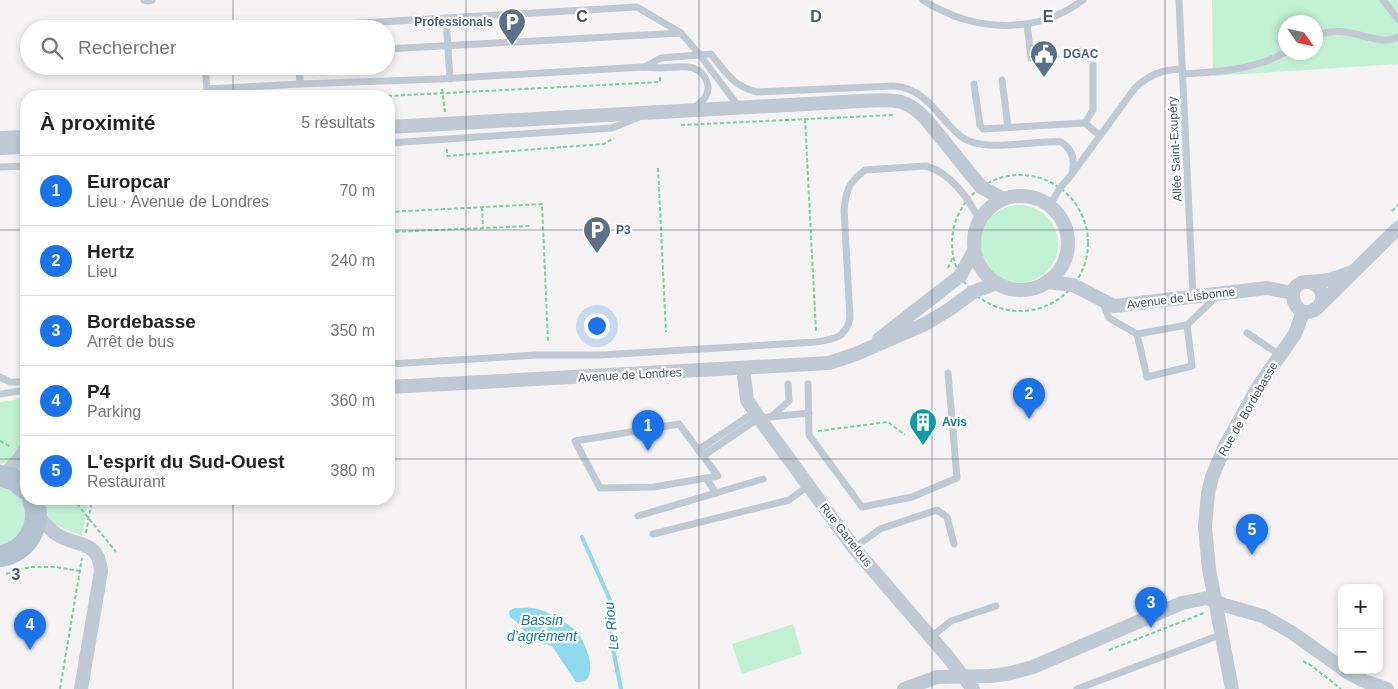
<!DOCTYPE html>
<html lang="fr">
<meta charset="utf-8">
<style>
body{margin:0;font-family:Helvetica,sans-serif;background:#f2f2f2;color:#222}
.controls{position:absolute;right:15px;bottom:15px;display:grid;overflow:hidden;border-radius:10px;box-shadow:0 2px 8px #0003}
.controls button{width:45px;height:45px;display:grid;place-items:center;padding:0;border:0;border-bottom:1px solid #e0e0e0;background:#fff;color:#222;font:25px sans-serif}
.compass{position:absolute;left:1278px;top:15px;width:45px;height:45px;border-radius:50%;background:#fff;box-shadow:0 2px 8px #0003;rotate:124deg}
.you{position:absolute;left:596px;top:325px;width:18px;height:18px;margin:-12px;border:4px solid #fff;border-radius:50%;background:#1a73e8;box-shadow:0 0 0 8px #1a73e833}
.badge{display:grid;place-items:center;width:32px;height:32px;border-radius:50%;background:#1a73e8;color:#fff;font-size:16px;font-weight:700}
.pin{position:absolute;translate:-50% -41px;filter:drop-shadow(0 1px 2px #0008)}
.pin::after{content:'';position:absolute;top:26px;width:18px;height:15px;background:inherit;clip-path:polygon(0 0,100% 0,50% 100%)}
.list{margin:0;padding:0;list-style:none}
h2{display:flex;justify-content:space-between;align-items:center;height:65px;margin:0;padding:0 20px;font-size:21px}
h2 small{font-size:16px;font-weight:400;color:#767676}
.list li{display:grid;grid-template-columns:32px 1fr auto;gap:15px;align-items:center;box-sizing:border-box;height:70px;padding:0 20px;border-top:1px solid #e0e0e0}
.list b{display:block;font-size:19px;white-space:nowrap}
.list p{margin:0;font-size:16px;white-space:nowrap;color:#767676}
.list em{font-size:16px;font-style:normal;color:#767676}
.icon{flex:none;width:28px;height:28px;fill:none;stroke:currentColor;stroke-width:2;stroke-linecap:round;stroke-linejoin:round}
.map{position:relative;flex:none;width:1398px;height:689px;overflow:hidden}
.search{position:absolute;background:#fff;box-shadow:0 2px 8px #0003;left:20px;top:20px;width:375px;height:55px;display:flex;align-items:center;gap:12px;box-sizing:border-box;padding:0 18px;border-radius:28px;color:#767676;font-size:19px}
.panel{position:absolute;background:#fff;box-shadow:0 2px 8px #0003;left:20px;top:90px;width:375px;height:415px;border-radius:20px}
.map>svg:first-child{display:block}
.green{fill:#c3f1d5;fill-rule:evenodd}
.water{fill:#90daee}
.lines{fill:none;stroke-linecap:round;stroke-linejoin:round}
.stream{stroke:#90daee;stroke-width:4}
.path{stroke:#7ad0a6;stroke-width:2;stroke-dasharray:4 2.5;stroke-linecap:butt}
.service{stroke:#c1cad2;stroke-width:7}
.minor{stroke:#c1cad2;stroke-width:14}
.primary{stroke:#b3c2d1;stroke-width:22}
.grid{fill:none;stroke:#4a5661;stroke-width:1;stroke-opacity:0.55}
.labels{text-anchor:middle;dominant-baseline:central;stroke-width:4.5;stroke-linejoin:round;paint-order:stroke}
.service-label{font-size:12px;font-weight:bold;fill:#4e5e75;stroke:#fff;text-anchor:start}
.street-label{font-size:12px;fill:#4a5661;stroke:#fff}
.culture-label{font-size:12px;font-weight:bold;fill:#0d838f;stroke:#fff;text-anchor:start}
.water-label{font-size:14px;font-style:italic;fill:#0c7c9b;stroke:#fff}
.grid-label{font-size:16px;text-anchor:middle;font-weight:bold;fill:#4a5661;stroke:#fff;stroke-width:4.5;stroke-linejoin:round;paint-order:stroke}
</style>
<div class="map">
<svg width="1398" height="689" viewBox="0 0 1398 689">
<rect width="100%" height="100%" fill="#f5f3f3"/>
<!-- green -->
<g class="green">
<path d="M1212,0h186v64l-185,12zM1286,22h30v30h-30z"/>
<circle cx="1019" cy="244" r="39"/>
<path d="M26,398v37l-16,25 -10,5v-63z"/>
<path d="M0,486l4,1 16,10 5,9 -1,20 -12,15 -12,4z"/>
<path d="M43,499h45l-6,37 -28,-12 -6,-9z"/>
<path d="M793,624l9,30 -60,20 -10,-30z"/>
</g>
<!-- water -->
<path class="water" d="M514,608c7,0 16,-1 23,1 8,1 32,15 38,21 11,10 28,55 1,52l-24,-36 -20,-5 -14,-18 -8,-6 -1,-6z"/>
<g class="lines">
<!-- stream -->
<path class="stream" d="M582,537l28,63 1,39 10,50"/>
<!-- path -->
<g class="path">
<path d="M442,89l3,23"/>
<path d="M388,96l272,-14v-5"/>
<path d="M805,119l11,213"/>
<path d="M681,125l213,-10"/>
<path d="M447,149v7l157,-12 10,-6"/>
<path d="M658,168l8,164"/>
<circle cx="1020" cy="243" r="68"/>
<path d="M482,207l1,20"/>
<path d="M1392,211l6,-6"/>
<path d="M389,212l153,-8 6,137"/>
<path d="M389,232l141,-6"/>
<path d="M948,268l5,-11"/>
<path d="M818,431l70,-9 17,13"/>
<path d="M0,441l11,6"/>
<path d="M73,499l43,53"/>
<path d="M86,533l6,-34"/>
<path d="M6,574l24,-7h26l23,4"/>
<path d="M1109,650l95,-37"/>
<path d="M1303,661l9,5 29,23"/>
<path d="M60,689l22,-131"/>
</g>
<!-- service -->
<g class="service">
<path d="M144,0l4,1 4,-1"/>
<path d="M923,0c9,7 21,11 31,16 44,16 92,12 129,-16"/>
<path d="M1179,0l14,296"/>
<path d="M1383,0l15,19"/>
<path d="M446,18l4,61"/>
<path d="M1027,24l4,34"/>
<path d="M258,29l379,-22 44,26 19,22 39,52"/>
<path d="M1316,36c30,-15 62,13 82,1"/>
<path d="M386,49l295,-16"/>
<path d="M205,66l2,23 93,-5 140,-5 203,-12c6,0 11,1 16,1 17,0 40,-8 48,14 4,12 -4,19 -13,26"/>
<path d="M299,66l1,18"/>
<path d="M644,67l17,-9 50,-4c15,19 22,32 46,38l137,-6c26,2 39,21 55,39 6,6 11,13 20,16 25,10 65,-1 92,1 12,7 14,19 11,32"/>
<path d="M1182,74c36,-2 72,-4 104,-22"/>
<path d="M1002,80l6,47"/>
<path d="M974,84l6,41 3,4 102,-6 8,-13v-45"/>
<path d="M1085,123l15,13"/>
<path d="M389,143l223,-15 25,-10"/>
<path d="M0,167l26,-1"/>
<path d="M1050,205l10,-17 12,-14 63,-86c15,-14 27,-18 47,-19"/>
<path d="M1102,301l7,17 28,16 50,-9 31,-30"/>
<path d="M1247,333l33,22"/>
<path d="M1137,334l10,43 45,-11 -5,-41"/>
<path d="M389,364l148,-9h64l215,-13c18,-3 30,-4 34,-24l-6,-108c2,-20 5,-28 21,-40l61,-4c24,6 43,33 53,54"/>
<path d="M0,377l10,5h16"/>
<path d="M808,384l1,51 53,72 50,-10 45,-19 -9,-105"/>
<path d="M0,394l26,-4"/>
<path d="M771,417l18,-16 -1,-17"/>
<path d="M679,424l39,52 -64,11 -54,1 -25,-47z"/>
<path d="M698,450l57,-38"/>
<path d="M703,456l56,-38 50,-5"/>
<path d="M706,478l10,15"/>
<path d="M638,516l125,-37"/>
<path d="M653,534l136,-34 19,-14"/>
<path d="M854,548l26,-19 57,-19 10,7 7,27"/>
<path d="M931,637l20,-16 45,-15"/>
<path d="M1077,689l135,-51 10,-3"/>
</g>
<!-- minor -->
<g class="minor">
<path d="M389,127l472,-26c30,-1 43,-5 65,18l55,68 22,12"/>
<path d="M0,138l26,-1"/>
<path d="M0,148l26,-1"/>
<circle cx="1021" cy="243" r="47"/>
<path d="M1047,282l26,3 41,21 153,-18 26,5"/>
<path d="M1310,282c20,6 14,32 -7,30 -10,-6 -16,-22 -2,-29 6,-2 14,-1 20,-2 11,-1 21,-5 31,-9"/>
<path d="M1321,304l77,-76"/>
<path d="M879,339l81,-63 14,-25"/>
<path d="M743,368l4,32 12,18 95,130 94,109 25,32"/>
<path d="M389,387l440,-24 27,-9 69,-30 25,-15 23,-17 24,-9"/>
<path d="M3,476l16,-17 7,-11"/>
<path d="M37,514c6,7 12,15 19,20 21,14 42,4 45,37l-20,118"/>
<path d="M1344,670l20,11 23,8"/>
<path d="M904,689l33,-12 54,-1 20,-3 22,-6 149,-64 25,-5 17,7 39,11 28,16 51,36"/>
<path d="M1232,689l-23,-120 -4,-42 3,-34 4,-16 13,-31 35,-62 35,-50 8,-22"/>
</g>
<!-- primary -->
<g class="primary">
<path d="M0,476l13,3 13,10"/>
<path d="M0,556c28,-4 42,-32 33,-57"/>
</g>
</g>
<!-- grid -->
<path class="grid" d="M233,0v29M466,0v689M699,0v689M932,0v689M1165,0v689M233,66v30M0,230h26M389,230h1009M0,459h26M389,459h1009M233,499v190"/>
<!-- icons -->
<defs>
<g id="parking-pin" transform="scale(1.4375)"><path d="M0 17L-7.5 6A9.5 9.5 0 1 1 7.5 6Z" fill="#5c6f8a" stroke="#fff"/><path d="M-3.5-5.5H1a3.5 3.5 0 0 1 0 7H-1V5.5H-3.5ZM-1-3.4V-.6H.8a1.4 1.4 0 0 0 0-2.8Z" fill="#fff"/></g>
<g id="civic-pin" transform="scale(1.4375)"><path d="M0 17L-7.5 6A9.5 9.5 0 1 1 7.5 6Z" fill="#5c6f8a" stroke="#fff"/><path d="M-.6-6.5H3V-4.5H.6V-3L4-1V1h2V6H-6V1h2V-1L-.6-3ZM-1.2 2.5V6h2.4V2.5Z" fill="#fff"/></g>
<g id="building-pin" transform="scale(1.4375)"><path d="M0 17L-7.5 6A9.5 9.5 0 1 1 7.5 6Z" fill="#0f9aa8" stroke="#fff"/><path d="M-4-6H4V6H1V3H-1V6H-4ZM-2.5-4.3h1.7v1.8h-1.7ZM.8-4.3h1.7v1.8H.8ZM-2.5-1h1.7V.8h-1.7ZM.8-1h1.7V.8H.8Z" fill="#fff"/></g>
</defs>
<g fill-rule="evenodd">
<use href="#parking-pin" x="512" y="22"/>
<use href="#civic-pin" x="1044" y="54"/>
<use href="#parking-pin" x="597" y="230"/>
<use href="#building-pin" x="923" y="422"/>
</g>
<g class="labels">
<!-- service labels -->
<g class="service-label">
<text x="493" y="22" text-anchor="end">Professionals</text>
<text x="1063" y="54">DGAC</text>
<text x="616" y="230">P3</text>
</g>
<!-- street labels -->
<g class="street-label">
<text transform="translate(1175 149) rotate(-93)">Allée Saint-Exupéry</text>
<text transform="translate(1181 298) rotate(-7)">Avenue de Lisbonne</text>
<text transform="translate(630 375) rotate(-3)">Avenue de Londres</text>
<text transform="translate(1248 409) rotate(-60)">Rue de Bordebasse</text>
<text transform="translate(846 535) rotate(52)">Rue Ganelous</text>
</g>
<!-- culture labels -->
<g class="culture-label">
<text x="942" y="422">Avis</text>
</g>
<!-- water labels -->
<g class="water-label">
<text x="542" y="620">Bassin<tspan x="542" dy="16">d’agrément</tspan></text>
<text transform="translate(611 626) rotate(-96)">Le Riou</text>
</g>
</g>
<g class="grid-label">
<text x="582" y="22">C</text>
<text x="816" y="22">D</text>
<text x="1048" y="22">E</text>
<text x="16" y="580">3</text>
</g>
</svg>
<div class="controls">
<button>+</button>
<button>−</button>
</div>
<svg class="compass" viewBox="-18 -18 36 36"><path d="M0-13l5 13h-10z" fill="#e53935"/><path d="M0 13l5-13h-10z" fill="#767676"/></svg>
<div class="you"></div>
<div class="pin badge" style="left:648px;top:451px">1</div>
<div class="pin badge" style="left:1029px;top:419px">2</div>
<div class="pin badge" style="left:1151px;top:628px">3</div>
<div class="pin badge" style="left:30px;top:650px">4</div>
<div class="pin badge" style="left:1252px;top:555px">5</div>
<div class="search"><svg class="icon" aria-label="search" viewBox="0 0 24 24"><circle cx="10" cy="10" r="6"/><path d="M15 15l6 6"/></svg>Rechercher</div>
<section class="panel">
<h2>À proximité<small>5 résultats</small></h2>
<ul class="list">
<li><span class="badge">1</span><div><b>Europcar</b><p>Lieu · Avenue de Londres</p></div><em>70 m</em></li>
<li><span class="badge">2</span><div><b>Hertz</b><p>Lieu</p></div><em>240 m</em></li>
<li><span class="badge">3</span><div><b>Bordebasse</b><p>Arrêt de bus</p></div><em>350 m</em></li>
<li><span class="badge">4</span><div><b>P4</b><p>Parking</p></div><em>360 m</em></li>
<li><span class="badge">5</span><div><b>L'esprit du Sud-Ouest</b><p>Restaurant</p></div><em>380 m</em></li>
</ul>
</section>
</div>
